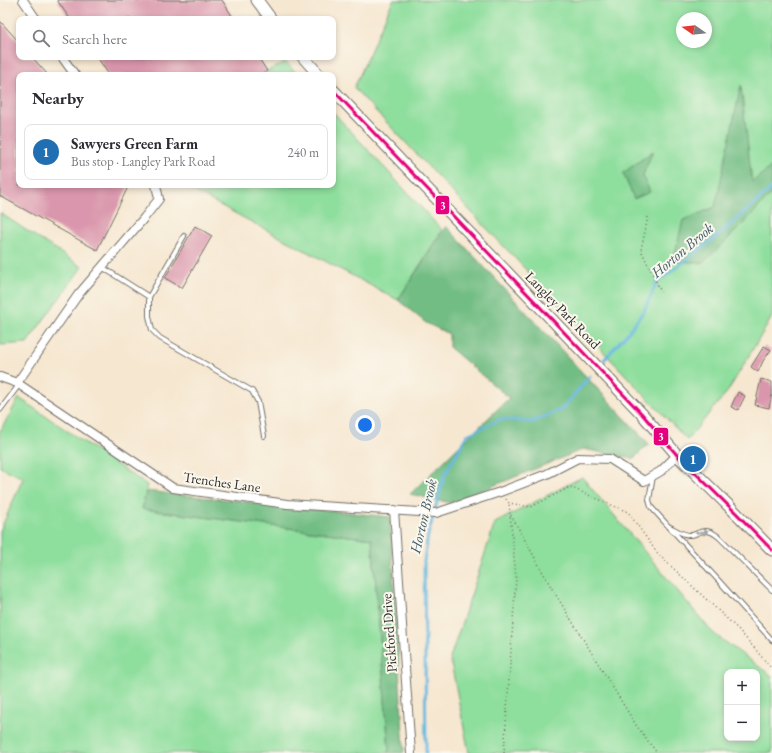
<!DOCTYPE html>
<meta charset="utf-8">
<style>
body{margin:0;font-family:"EB Garamond",serif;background:#f2f2f3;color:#2b2b33}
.controls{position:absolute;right:12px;bottom:12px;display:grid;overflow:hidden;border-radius:8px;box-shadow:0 2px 6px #0003}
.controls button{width:36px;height:36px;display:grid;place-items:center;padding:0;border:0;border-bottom:1px solid #e1e1e2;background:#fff;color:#2b2b33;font:20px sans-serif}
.compass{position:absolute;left:676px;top:12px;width:36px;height:36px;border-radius:50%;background:#fff;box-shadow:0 2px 6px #0003;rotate:284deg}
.you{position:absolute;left:365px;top:425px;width:14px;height:14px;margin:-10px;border:3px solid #fff;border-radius:50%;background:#1a73e8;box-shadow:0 0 0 6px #1a73e833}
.badge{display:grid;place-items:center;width:26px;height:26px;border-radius:50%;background:#1f6fb2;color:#fff;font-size:13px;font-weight:700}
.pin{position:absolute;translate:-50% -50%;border:2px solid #fff;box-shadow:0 1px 4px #0006}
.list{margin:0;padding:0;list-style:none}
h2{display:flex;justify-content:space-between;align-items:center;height:52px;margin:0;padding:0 16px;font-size:17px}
h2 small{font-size:13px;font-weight:400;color:#7c7c81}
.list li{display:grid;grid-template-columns:26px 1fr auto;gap:12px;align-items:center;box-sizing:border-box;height:56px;margin:0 8px 8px;padding:0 8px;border:1px solid #e1e1e2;border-radius:8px}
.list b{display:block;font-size:15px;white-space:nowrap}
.list p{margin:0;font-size:13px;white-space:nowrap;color:#7c7c81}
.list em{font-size:13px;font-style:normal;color:#7c7c81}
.icon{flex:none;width:22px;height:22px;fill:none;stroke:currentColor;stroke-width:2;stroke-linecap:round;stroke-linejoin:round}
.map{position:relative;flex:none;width:772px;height:753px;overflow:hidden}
.search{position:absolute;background:#fff;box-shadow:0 2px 6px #0003;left:16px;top:16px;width:320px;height:44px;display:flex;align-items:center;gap:10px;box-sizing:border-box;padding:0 14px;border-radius:8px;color:#7c7c81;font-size:15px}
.panel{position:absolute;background:#fff;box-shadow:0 2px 6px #0003;left:16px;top:72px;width:320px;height:116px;border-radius:8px}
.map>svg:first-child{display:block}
.green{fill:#8ede9d;stroke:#5c8464;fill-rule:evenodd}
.forest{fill:#72bd84;stroke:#4e7458}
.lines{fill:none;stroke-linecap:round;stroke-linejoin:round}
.stream{stroke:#65b8e1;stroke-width:3}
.building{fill:#da96ac}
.service-casing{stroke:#726d65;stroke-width:6}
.minor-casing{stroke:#726d65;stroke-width:10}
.secondary-casing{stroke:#726d65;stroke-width:13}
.path{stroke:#726d65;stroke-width:1.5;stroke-dasharray:1 3;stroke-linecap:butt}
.service{stroke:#fff;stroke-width:4}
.minor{stroke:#fff;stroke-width:8}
.secondary{stroke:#fff;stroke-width:11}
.bus-1-casing{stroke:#fbf7ec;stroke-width:6}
.bus-1{stroke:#e5007d;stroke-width:3}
.oneway{stroke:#a0a0a0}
.labels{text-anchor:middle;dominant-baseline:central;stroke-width:4;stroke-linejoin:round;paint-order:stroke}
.street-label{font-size:14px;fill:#2b2b2b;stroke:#fbf7ec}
.water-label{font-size:15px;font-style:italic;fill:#3f5c6b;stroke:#fbf7ec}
.line-badge{stroke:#fbf7ec;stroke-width:1.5}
.badge-label{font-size:11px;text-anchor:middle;font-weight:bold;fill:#fff}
</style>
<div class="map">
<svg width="772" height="753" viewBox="0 0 772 753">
<rect width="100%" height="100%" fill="#fbf7ec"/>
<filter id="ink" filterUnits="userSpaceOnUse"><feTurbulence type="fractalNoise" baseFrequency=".025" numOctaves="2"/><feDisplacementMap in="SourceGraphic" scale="8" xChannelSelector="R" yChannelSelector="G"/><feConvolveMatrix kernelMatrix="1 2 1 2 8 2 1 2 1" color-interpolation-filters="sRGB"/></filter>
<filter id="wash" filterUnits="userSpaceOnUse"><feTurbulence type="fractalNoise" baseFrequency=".012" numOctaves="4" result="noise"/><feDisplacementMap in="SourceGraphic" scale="16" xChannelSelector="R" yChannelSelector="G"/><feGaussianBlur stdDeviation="0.9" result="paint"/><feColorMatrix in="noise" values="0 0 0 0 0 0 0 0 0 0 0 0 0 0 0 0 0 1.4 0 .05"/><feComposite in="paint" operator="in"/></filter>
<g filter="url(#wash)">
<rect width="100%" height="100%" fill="#f6e7d0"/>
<!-- green -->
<g class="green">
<path d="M393,0h379v317l-44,74 -41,49 -333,-352zM682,18h24v24h-24z"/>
<path d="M286,62l12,13h-36l5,-4z"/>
<path d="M333,112l109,118 -44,70 -216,-115h151z"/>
<path d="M0,213l82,54 -55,76 -27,2z"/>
<path d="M19,398l128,87 -1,6 -4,18 230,30 17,211 -2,3h-387v-222l23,-53 -23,-11v-36z"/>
<path d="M582,477l131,156 59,43v77h-303l-19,-95 45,-135zM727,672h30v66h-30z"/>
</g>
<!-- forest -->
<g class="forest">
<path d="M741,85l11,97 20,-16v27l-31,33 -38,37 -30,-2 10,-41 32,-13z"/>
<path d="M653,151l-10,24 7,17 -16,7 -11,-26z"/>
<path d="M446,226l203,218 -16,15 -49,-10 -133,54 -41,-9 99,-96 -60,-51v-13l-23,-11 -28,-23z"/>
<path d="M146,491l244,26 14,234 -1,2h-16l2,-3 -17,-211 -230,-30z"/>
</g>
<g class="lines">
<!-- stream -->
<g class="stream">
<path d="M604,360l25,-29 15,-20 13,-29 58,-44 57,-50"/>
<path d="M426,753l-2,-192 4,-26 17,-61 22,-39 34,-16 31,3 30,-13 28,-33"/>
</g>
</g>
<g id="blocks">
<!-- building -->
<g class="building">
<path d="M57,0h165l12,19h-164z"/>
<path d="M0,21l19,21v15h13l16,18h-29v110h110l-32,65 -97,-54z"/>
<path d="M97,57h161l9,14 -5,4h-153z"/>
<path d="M195,226l17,10 -30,52 -17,-10z"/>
<path d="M764,346l7,4 -8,11 -5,11 -7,-5z"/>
<path d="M761,379l11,3v12l-3,14 -14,-3z"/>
<path d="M738,392l7,4 -7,14 -7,-3z"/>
</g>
</g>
</g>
<g filter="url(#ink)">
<use href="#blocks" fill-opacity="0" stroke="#726d65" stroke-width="1"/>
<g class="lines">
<!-- service casing -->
<g class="service-casing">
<g id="service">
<path d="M102,267l47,30 35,-61"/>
<path d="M149,297v19l3,14 8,8 92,53 6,11 6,34"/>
<path d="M0,410l19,-25"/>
<path d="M653,476l-4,24 2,7 20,22 48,52 53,59"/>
<path d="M670,527c6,3 14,9 21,8 3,0 6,-2 9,-3 8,-3 14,1 20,6l52,52"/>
</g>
</g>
<!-- minor casing -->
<g class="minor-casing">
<g id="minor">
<path d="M23,0l13,19"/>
<path d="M62,57l13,18"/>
<path d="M0,377l17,6 156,105 114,16 149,9 64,-21 47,-18 31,-16 32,1 34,22 17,-10 16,-16"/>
<path d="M17,383l61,-88 66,-77 15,-19 -3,-14"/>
<path d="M394,510l17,243"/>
</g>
</g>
<!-- secondary casing -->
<g class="secondary-casing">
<g id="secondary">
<path d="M257,0l14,19"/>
<path d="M303,57l16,18"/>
<path d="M333,90l309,324 35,41 60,59 35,36"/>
</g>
</g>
<!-- path -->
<g class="path">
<path d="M648,217l-7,33 20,42"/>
<path d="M506,499l3,4 22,4 39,-20 58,25 30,42 80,75 34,40"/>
<path d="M511,515l40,72 85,138 21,28"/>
<path d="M504,753l12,-176 -7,-74"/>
</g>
<!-- service -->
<use href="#service" class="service"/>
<!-- minor -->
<use href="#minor" class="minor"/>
<!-- secondary -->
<use href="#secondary" class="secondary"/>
<!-- bus-1 casing -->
<g class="bus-1-casing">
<path id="bus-1" d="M333,90l309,324 35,41 60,59 35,36"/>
</g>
<!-- bus-1 -->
<use href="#bus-1" class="bus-1"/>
</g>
<!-- one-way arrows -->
<defs><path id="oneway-shaft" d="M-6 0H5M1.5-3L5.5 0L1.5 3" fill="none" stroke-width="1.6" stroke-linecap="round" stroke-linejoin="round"/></defs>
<use class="oneway" href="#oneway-shaft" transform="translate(702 532) rotate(-10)"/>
</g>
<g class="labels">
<!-- street labels -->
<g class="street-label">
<text transform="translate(563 310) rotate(46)">Langley Park Road</text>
<text transform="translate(222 482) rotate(8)">Trenches Lane</text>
<text transform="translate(389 633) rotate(-94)">Pickford Drive</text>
</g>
<!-- water labels -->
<g class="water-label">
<text transform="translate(682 250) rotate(-40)">Horton Brook</text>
<text transform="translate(423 516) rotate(-77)">Horton Brook</text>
</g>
</g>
<g class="line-badge">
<rect x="435" y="195" width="15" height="20" rx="4" fill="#e5007d"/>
<rect x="653" y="427" width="16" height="19" rx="4" fill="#e5007d"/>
</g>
<g class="badge-label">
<text x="443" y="209">3</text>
<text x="661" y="440">3</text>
</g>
</svg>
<div class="controls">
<button>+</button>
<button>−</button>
</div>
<svg class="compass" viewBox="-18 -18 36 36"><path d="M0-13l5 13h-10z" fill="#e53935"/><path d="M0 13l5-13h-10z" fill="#7c7c81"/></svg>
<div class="you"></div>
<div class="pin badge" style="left:693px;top:459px">1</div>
<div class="search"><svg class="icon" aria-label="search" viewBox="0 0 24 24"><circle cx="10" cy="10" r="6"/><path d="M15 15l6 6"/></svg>Search here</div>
<section class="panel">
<h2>Nearby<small></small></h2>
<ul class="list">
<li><span class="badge">1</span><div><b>Sawyers Green Farm</b><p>Bus stop · Langley Park Road</p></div><em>240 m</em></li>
</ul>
</section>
</div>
